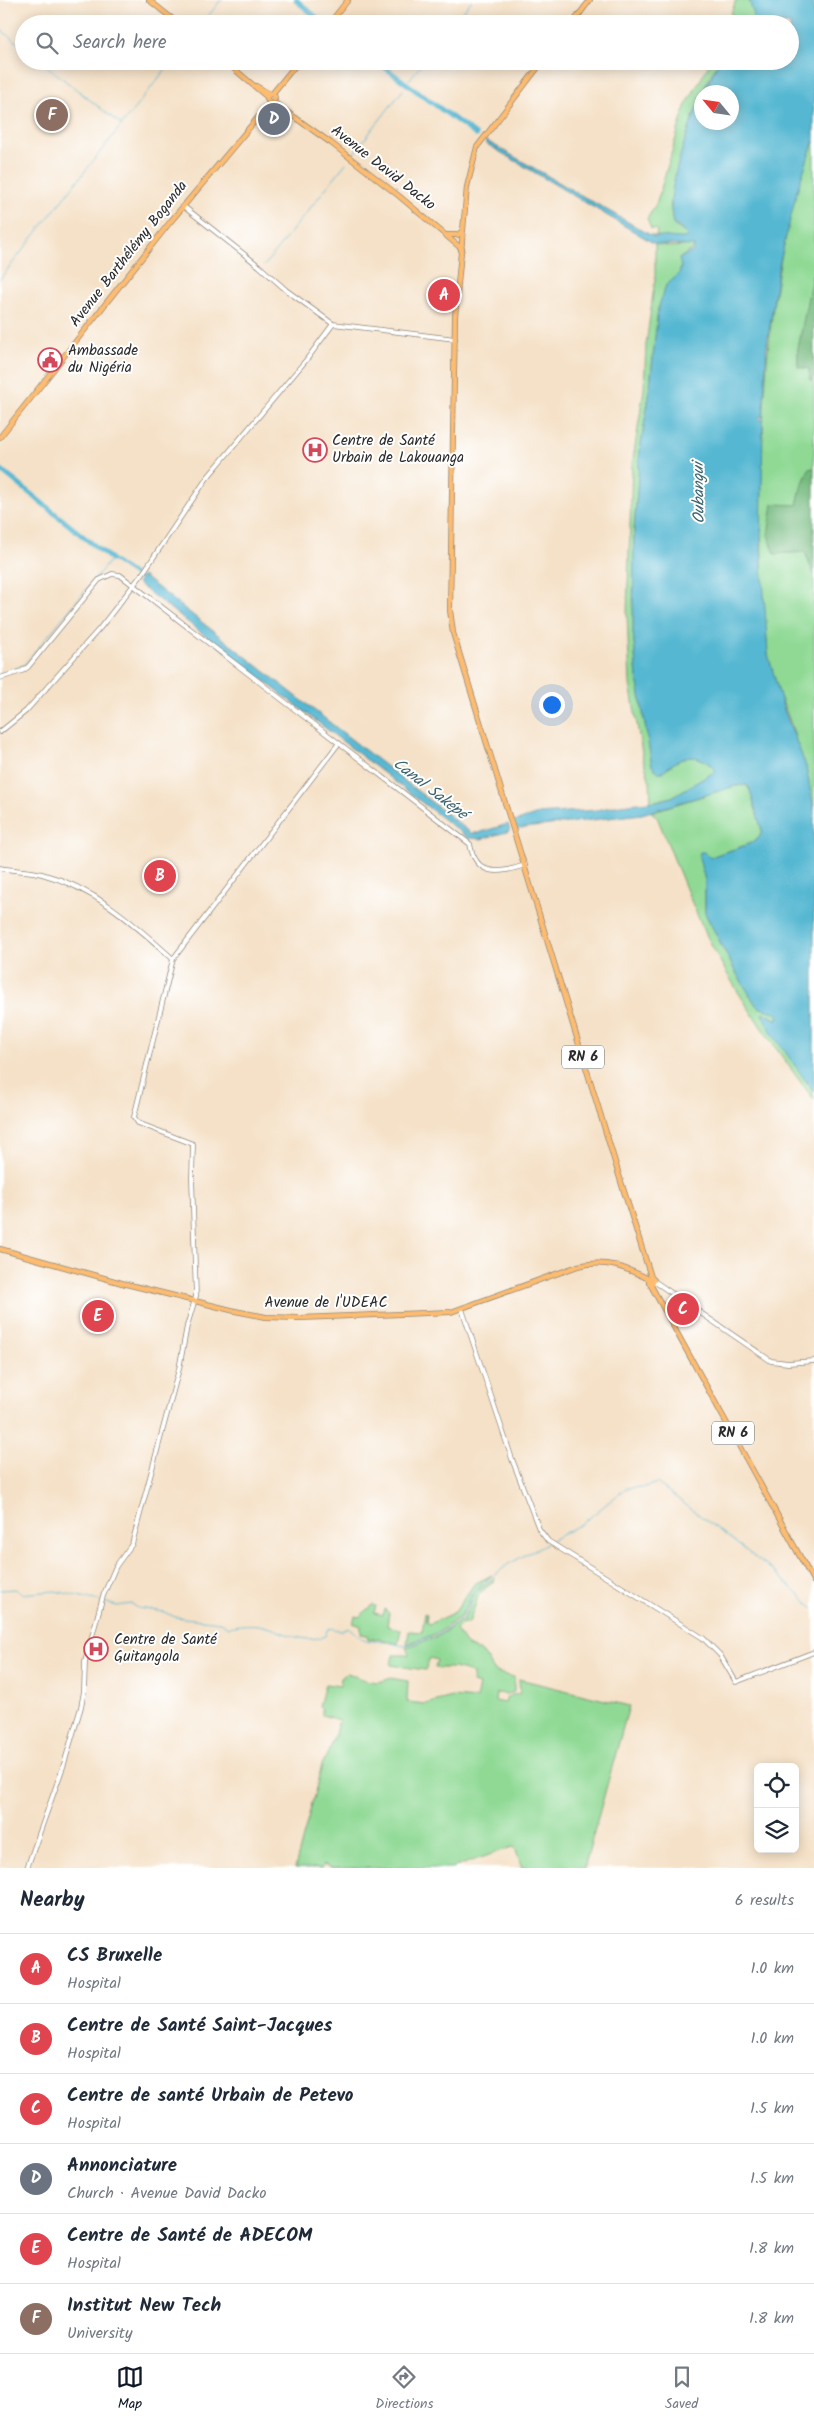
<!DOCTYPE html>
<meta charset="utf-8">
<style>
body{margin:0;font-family:Kalam,sans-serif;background:#f6f6f7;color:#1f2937}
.controls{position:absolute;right:15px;bottom:15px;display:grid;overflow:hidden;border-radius:8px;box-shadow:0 2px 12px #0003}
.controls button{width:45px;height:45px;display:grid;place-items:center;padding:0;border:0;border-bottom:1px solid #e0e1e3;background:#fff;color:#1f2937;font:25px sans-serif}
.compass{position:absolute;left:694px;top:85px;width:45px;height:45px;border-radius:50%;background:#fff;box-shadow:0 2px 12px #0003;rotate:299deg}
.you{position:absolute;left:551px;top:704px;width:18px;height:18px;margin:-12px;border:4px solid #fff;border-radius:50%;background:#1a73e8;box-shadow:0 0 0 8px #1a73e833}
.badge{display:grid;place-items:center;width:32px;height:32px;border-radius:50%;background:#111827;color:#fff;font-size:16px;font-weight:700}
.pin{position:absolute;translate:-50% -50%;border:2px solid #fff;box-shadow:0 1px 5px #0006}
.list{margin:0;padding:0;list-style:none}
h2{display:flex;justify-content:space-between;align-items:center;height:65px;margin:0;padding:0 20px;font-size:21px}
h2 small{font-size:16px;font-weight:400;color:#747a83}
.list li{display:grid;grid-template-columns:32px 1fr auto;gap:15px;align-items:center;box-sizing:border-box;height:70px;padding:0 20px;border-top:1px solid #e0e1e3}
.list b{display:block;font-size:19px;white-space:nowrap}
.list p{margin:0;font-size:16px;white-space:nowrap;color:#747a83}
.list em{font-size:16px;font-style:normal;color:#747a83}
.icon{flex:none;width:28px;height:28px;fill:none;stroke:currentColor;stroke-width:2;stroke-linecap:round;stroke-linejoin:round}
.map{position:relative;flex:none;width:814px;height:1868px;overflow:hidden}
.search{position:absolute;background:#fff;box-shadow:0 2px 12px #0003;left:15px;right:15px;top:15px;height:55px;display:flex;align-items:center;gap:12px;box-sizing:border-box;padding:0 18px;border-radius:28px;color:#747a83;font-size:19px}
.sheet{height:485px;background:#fff}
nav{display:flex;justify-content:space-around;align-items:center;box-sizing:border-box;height:70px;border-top:1px solid #e0e1e3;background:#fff;font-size:14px;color:#747a83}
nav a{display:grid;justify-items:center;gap:2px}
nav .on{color:#111827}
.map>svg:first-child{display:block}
.green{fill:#8fd994;stroke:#5d8260}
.forest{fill:#73b97e;stroke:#4f7254}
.water{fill:#54b7d2;stroke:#40717e}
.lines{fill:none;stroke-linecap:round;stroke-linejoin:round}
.stream{stroke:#54b7d2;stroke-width:1}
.canal{stroke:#54b7d2;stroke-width:3}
.river{stroke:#54b7d2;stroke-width:5}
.minor-casing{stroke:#908679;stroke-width:5.5}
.major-casing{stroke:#908679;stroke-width:6}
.minor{stroke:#fff;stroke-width:4}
.major{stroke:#fdbc70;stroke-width:4.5}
.labels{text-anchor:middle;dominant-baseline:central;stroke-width:4;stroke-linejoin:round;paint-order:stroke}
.shield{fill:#fff;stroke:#6b6b6b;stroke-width:1}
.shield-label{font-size:14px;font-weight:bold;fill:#2b2b2b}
.street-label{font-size:15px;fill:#2b2b2b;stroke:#fff}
.poi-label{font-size:15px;fill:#2b2b2b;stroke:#fff;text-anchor:start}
.water-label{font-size:16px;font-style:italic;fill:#3b636e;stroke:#fff}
</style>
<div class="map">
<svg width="814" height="1868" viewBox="0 0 814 1868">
<rect width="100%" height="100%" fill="#fff"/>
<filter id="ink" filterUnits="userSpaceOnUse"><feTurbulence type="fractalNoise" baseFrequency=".02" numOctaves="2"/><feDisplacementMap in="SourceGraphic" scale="10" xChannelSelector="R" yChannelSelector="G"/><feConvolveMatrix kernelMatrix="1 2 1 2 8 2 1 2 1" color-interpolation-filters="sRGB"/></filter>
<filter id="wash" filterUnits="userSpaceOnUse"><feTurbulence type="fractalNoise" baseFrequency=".0096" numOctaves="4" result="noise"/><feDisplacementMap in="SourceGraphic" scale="20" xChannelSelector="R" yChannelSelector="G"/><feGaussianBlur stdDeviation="1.12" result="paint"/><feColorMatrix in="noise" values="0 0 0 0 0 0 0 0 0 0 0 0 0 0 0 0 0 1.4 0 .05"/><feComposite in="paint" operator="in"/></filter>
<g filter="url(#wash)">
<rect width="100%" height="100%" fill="#f5e1c7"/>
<!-- green -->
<g class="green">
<path d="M736,0h13l5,15 -5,9h-22z"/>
<path d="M711,61h8l-17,31 -19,54 -13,56 3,23 17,11 -9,3 -30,-4 5,1 1,-6 -6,-1 -4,-10 10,-17 28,-95z"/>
<path d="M814,141v135l-16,73v18l11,2 1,11h4v88l-5,1 -8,19 -4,17 -22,49 30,-2 9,23v235c-8,-26 -13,-52 -20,-77 -8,-26 -23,-52 -26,-79 -7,-66 -7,-130 -6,-196 3,-107 13,-216 52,-317z"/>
<path d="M655,244l19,3 19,-2 1,3 -14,10 1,9 -3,10 -12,8 -8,24 -9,87 -9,54 -6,81 -1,100 4,46 15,89 11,6c19,-18 35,-22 53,-1l-44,26 -21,5 -1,-20 -7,-23 -13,-75 -3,-70 5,-148 12,-77 2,-44 9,-66z"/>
<path d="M746,785l7,10 9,36c-3,15 -39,19 -52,27l-5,-4 -6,4 6,22v33l29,56 22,36c8,6 14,3 23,11l-2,4 -12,-7c6,32 49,60 49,87 -35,-47 -70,-94 -98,-146 -23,-44 -40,-91 -59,-137l-6,-5 84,-26z"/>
<path d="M492,1575l-18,16 -13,25 -23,17 -31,11 2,-13 13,1 3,-19 2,1 -1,8 3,2 26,-12 19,-28z"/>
<path d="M494,1578l1,2 -16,14 -10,29h-6l-7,7 10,15 18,9 11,18 19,5v15l-5,2 -13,-1 -1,8 10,2 2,-6 13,-4 -1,-14 110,27 -45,162h-62l-7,-20 -3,-1 -60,21h-120l-8,-4 -2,4h-27l27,-103 10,-21 7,-24 -17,-5v-7l-3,-2 6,-22 15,2 1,-8 6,-5c15,6 29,13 43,5l18,3 -1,21 19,2 26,-7 24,2 3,-14 -6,-2v-10l-19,-5h-19l2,-8 -7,-2 -5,12 -34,-5 2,-10h16l-3,-8 31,-10 26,-18 12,-26z"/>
<path d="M373,1605l3,1 -2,7 9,2 2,-6 4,4 -2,13 14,3 -3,15 -20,-6 -10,2 -1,-5 -6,-1v-8l-8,-3 2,-7 4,1z"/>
</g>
<!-- forest -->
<g class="forest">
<path d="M812,276h2v104h-4l-1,-11 -11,-2v-18z"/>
<path d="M814,468v107l-9,-23 -30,2 -7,-19 5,-31 24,1 4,-17 8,-19z"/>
</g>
<!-- water -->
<g class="water">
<path d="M749,0h65v140l-17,51 -19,79 -11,75 -4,73 -3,-2 -1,2 4,2 -2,128 7,106 15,53 23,59 8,44v282l-41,-57 -11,-21 2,-1 13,7 2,-4c-11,-9 -16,-5 -23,-11l-22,-36 -29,-56v-33l-6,-22 1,-6h4l6,6c13,-8 49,-11 52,-27l-13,-44 -3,-2 -11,1 -93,28 -125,15 -3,-7 24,-8 58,-4 24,-5 37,-4 15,-4 44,-26c-17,-21 -35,-16 -53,1h-5l-6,-6 -15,-89 -4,-46 1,-100 6,-81 9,-54 9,-87 8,-24 13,-11 2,-7 -2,-8 14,-8 1,-5 -39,-2 -170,-101 2,-2 167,96c12,-2 23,3 34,0l-8,-9 -7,-4c-9,-37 16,-93 28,-128l1,26h30v-30h-29l16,-31h71v-37h-41l5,-9z"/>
<path d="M143,576l328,257h7l30,-9 2,7 -29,8 -13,-1 -331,-255z"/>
</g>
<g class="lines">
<!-- stream -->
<g class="stream">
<path d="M457,20l15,-20"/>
<path d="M202,24l19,-24"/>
<path d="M454,24v-1"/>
<path d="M0,29l24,19"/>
<path d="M40,61l82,64"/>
<path d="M409,80l15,-19"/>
<path d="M353,154l50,-64"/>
<path d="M264,266l82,-103"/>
<path d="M0,279l172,-218"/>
<path d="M0,674l24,-9 87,-106"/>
<path d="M0,1590l16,-1 5,5 34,-3 45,10"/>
<path d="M104,1602l13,4 15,-2 6,4 26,4 11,5 45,5 8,5c12,-2 23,-4 35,-1 21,5 40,19 62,10l2,-6 4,-2 10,3 8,-3 18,14 11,-2 26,6 34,-11 23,-17 13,-26 33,-27 76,-42 43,-35 19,-1 12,-4 120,91 37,35"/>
</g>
<!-- canal -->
<path class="canal" d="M111,559l29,20"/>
<!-- river -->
<g class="river">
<path d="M296,0l26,22"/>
<path d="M376,61l100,74"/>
<path d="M0,469l111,90"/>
</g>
</g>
</g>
<g filter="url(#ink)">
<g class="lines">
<!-- minor casing -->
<g class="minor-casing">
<g id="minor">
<path d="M183,206l76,60 27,24 47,34 122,15"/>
<path d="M0,678l22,-7 6,-4 71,-87 13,-6 8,1 350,269c6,33 29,30 55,21"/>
<path d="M0,732l26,-21 74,-83 43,-55 64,-95 100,-119 26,-35"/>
<path d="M0,868c14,3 28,2 42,6 53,14 91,49 131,85"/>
<path d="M654,1281l117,80 17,2 26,-2"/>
<path d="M462,1309l50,150 27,70 9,12 155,97 17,17 16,27 78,-30"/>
<path d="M27,1868l37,-104 17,-57 3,-16 1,-29 18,-66 13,-30 16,-22 47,-175 8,-43 9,-30 -4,-118 1,-34 -55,-21 -4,-6 39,-158 166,-216"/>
</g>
</g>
<!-- major casing -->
<g class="major-casing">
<g id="major">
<path d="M149,0l30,24"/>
<path d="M329,24l19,-24"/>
<path d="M572,24l18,-24"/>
<path d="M225,61l42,36"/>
<path d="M543,61l-66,86 -10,40 -12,130 -5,293 3,23 169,552 29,92 3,3 -2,3"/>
<path d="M256,86l14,8"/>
<circle cx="271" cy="98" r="4"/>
<path d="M272,94l27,-33"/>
<path d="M273,102l58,41 68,53 63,53"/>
<path d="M448,235h10l5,-5"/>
<path d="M0,437l171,-216 100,-119"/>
<path d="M0,1249l122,34 113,28 31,6 34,1 151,-6 127,-46c27,-7 46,1 71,13"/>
<path d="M649,1282l165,300"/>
</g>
</g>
<!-- minor -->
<use href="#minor" class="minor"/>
<!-- major -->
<use href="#major" class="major"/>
</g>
</g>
<!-- icons -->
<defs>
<g id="civic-ring" transform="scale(1.25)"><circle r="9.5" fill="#fff" stroke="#d1495b" stroke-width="1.5"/><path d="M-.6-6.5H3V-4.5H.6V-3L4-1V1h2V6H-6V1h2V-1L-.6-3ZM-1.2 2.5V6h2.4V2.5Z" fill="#d1495b"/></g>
<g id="hospital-ring" transform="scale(1.25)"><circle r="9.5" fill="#fff" stroke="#d1495b" stroke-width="1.5"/><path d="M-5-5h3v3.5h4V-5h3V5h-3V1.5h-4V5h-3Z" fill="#d1495b"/></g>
</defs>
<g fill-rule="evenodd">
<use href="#civic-ring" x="50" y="360"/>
<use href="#hospital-ring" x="315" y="450"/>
<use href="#hospital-ring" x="96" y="1649"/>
</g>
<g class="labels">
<!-- shield labels -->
<g class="shield">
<rect x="562" y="1045.5" width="42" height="23" rx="4"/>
<rect x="712" y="1421.5" width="42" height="23" rx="4"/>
</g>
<g class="shield-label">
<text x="583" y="1057">RN 6</text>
<text x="733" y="1433">RN 6</text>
</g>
<!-- street labels -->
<g class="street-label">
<text transform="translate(383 168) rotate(38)">Avenue David Dacko</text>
<text transform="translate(129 254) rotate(-52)">Avenue Barthélémy Boganda</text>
<text x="326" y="1303">Avenue de I'UDEAC</text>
</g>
<!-- poi labels -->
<g class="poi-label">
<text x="68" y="351">Ambassade<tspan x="68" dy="17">du Nigéria</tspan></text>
<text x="332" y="441">Centre de Santé<tspan x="332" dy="17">Urbain de Lakouanga</tspan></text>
<text x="114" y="1640">Centre de Santé<tspan x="114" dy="17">Guitangola</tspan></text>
</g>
<!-- water labels -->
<g class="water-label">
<text transform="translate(699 493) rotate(-91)">Oubangui</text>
<text transform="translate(430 789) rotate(38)">Canal Saképé</text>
</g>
</g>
</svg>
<div class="controls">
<button><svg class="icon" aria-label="locate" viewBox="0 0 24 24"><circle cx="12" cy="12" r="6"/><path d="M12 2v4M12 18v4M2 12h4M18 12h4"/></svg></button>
<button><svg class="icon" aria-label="layers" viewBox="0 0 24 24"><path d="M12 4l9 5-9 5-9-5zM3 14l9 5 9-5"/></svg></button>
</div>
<svg class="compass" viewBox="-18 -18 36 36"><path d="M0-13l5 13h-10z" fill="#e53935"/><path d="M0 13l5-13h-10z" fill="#747a83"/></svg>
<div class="you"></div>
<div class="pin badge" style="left:444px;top:295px;background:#e0444e">A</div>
<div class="pin badge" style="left:160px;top:876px;background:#e0444e">B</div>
<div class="pin badge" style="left:683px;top:1309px;background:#e0444e">C</div>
<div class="pin badge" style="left:274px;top:119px;background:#6b7280">D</div>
<div class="pin badge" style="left:98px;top:1316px;background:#e0444e">E</div>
<div class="pin badge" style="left:52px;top:115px;background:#8d6e63">F</div>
<div class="search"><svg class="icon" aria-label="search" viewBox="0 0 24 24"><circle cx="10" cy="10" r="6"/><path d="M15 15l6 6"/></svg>Search here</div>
</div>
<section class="sheet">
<h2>Nearby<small>6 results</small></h2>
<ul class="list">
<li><span class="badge" style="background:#e0444e">A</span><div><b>CS Bruxelle</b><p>Hospital</p></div><em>1.0 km</em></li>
<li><span class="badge" style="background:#e0444e">B</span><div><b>Centre de Santé Saint-Jacques</b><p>Hospital</p></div><em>1.0 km</em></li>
<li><span class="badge" style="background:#e0444e">C</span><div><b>Centre de santé Urbain de Petevo</b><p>Hospital</p></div><em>1.5 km</em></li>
<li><span class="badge" style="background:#6b7280">D</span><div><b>Annonciature</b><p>Church · Avenue David Dacko</p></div><em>1.5 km</em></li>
<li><span class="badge" style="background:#e0444e">E</span><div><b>Centre de Santé de ADECOM</b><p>Hospital</p></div><em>1.8 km</em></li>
<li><span class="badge" style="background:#8d6e63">F</span><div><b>Institut New Tech</b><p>University</p></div><em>1.8 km</em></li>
</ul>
</section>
<nav>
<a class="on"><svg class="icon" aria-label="map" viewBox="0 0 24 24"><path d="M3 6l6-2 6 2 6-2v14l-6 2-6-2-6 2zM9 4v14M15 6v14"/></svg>Map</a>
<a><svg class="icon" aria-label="directions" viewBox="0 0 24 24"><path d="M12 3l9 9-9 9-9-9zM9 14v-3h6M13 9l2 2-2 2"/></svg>Directions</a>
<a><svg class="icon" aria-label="saved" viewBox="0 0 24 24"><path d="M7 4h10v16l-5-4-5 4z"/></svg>Saved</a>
</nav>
